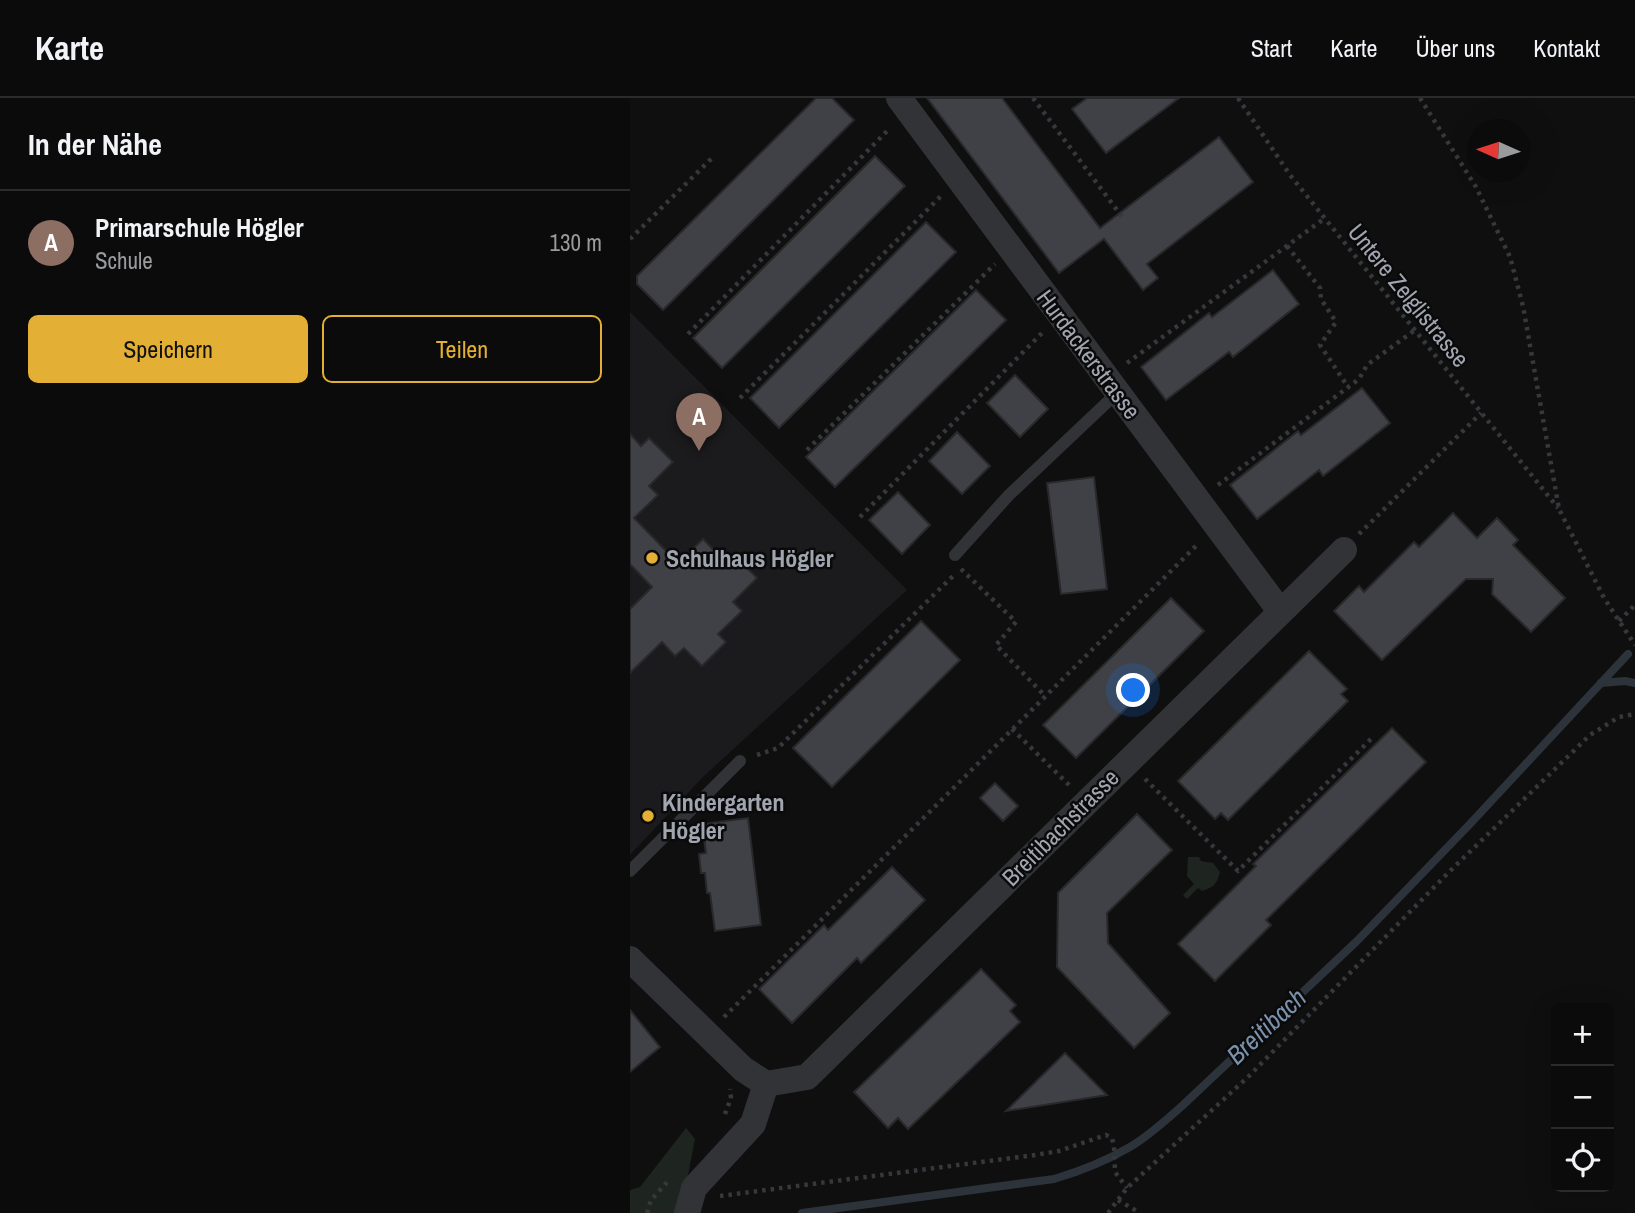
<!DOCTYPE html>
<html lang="de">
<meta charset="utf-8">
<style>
body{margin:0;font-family:"Archivo Narrow",sans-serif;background:#141415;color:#f1f3f6}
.controls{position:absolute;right:21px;bottom:21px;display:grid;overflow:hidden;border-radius:10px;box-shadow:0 7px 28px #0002}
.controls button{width:63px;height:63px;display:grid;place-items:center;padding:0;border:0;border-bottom:2px solid #2b2b2d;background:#0b0b0c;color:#f1f3f6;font:35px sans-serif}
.compass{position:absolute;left:837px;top:21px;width:63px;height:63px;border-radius:50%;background:#0b0b0c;box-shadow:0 7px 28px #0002;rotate:273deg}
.you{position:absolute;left:504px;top:593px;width:24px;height:24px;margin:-18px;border:5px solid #fff;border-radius:50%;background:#1a73e8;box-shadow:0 0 0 10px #1a73e833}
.badge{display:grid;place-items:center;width:46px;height:46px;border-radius:50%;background:#e3af34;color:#fff;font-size:23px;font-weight:700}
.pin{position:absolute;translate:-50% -58px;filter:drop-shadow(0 2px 4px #0008)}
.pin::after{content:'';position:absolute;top:37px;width:24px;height:21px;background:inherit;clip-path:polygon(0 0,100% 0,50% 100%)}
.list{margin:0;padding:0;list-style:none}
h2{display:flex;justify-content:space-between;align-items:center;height:91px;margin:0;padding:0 28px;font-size:30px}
h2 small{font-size:23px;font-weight:400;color:#9a9b9d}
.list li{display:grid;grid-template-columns:46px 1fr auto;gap:21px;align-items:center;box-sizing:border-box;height:105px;padding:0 28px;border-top:2px solid #2b2b2d}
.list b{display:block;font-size:26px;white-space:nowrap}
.list p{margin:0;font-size:23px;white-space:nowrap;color:#9a9b9d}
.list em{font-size:23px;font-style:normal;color:#9a9b9d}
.actions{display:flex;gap:14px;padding:21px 28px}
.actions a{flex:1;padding:16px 0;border:2px solid #e3af34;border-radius:10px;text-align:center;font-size:24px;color:#e3af34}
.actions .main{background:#e3af34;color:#111}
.icon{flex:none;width:38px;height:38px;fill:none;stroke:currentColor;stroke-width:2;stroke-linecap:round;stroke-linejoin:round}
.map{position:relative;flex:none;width:1005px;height:1115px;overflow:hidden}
header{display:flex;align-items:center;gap:42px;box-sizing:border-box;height:98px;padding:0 35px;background:#0b0b0c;border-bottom:2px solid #2b2b2d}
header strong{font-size:33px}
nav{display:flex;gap:38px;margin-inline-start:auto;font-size:24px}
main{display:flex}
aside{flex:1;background:#0b0b0c}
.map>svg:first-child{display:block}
.built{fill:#1b1b1d}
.green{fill:#1e241f}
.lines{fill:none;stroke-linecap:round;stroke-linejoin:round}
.stream{stroke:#2c333a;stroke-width:8}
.building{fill:#404146;stroke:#29292c;stroke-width:2}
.path{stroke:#36383c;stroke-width:4.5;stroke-dasharray:3.5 5;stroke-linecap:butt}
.service{stroke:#323337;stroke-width:12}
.minor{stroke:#323337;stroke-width:26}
.poi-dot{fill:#e3af34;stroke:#0a0a0b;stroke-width:2.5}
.labels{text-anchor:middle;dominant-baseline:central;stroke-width:5;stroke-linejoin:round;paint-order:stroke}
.street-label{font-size:24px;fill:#a1a5b0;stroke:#0a0a0b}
.poi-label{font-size:24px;font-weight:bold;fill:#a1a5b0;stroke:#0a0a0b;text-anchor:start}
.water-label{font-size:26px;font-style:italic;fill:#7991aa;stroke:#0a0a0b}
</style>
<header>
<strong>Karte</strong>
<nav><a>Start</a><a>Karte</a><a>Über uns</a><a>Kontakt</a></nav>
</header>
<main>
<aside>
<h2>In der Nähe<small></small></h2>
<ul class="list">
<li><span class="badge" style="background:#8d6e63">A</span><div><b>Primarschule Högler</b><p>Schule</p></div><em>130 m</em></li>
</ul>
<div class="actions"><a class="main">Speichern</a><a>Teilen</a></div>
</aside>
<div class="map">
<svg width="1005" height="1115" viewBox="0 0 1005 1115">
<rect width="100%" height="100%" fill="#0f0f10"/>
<!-- built -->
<path class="built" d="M0,214l277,278 -204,187 -73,78z"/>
<!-- green -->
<g class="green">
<path d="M558,759h11l2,4 12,2 7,9c-3,12 -6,15 -18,19l-4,-3 -11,11 -4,-4 11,-11 -7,-8z"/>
<path d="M56,1030l9,11 -11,57 -7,17h-47v-23l10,-3z"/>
</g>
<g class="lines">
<!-- stream -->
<g class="stream">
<path d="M971,585l24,-2 10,2"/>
<path d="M172,1115l252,-34c27,-8 52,-18 76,-32 19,-11 36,-27 52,-41l175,-165 112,-116 159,-171"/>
</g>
</g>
<!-- building -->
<g class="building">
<path d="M186,0h16l22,22 -191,190 -26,-26v-8z"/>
<path d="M297,0h75l98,130 119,-91 34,45 -106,82 11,14 -15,12 -39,-51 -45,34z"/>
<path d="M457,0h92l-73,55 -34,-44z"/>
<path d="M245,58l30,30 -183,182 -29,-30z"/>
<path d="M296,124l30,30 -177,176 -29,-30z"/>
<path d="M643,172l26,34 -66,53 -4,-5 -63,48 -25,-33 68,-54 3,4z"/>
<path d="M346,192l30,30 -171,167 -29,-30z"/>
<path d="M385,277l33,34 -28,28 -33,-34z"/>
<path d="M732,290l28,35 -67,53 -4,-6 -62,49 -27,-34 68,-54 3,4z"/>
<path d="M327,334l33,34 -28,28 -33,-33z"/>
<path d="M0,336l11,12 8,-8 24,24 -24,24 9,9 -24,23 44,45 25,-24 22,23 8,-8 24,24 -24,24 9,9 -24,23 8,8 -24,24 -18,-18 -9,8 -13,-14 -32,31v-64l22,-22 -22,-23z"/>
<path d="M464,379l13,112 -46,5 -14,-111z"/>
<path d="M268,394l32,33 -28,29 -33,-34z"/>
<path d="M823,415l24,25 20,-20 21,22 -5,5 52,53 -34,34 -39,-38 1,-15h-27l-84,81 -48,-49 25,-25 5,6 50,-50 5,5z"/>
<path d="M541,500l33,33 -128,127 -33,-33z"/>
<path d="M291,523l39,39 -128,127 -39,-39z"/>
<path d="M679,553l38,38 -6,5 7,7 -120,119 -7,-7 -6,6 -37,-38z"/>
<path d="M762,630l34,34 -160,158 5,5 -56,56 -37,-37 78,-78 -3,-2z"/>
<path d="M365,685l23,23 -15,15 -23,-23z"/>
<path d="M507,716l35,36 -65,63 1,30 62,70 -36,35 -77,-81 1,-74z"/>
<path d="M118,720l13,107 -46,6 -5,-38h-3l-2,-20h-4l-2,-19 7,-1 -4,-29z"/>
<path d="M262,769l33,33 -64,63 -4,-5 -65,65 -33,-34 65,-64 4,5z"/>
<path d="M351,871l35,36 -6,6 10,11 -112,107 -10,-11 -10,10 -34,-36z"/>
<path d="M0,912l30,37 -30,25z"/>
<path d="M435,955l42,42 -101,16z"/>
</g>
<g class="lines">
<!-- path -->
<g class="path">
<path d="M403,0l90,120"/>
<path d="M608,0l52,77 268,333"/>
<path d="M790,0l56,89 34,70 13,49 36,203 45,89 31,47"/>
<path d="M0,141l83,-82"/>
<path d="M657,148l33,42 1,11 15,23 -16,23 28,42"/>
<path d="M58,236l202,-206"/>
<path d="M497,265l198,-145"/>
<path d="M110,300l203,-204"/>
<path d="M177,352l188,-186"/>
<path d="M588,387l141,-106 8,-14 48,-35"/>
<path d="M230,419l182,-184"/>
<path d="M729,436l122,-121"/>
<path d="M331,471l55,53 -20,23 49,51"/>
<path d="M989,523l16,-16"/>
<path d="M382,631l57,56"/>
<path d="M127,657l21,-7 177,-174"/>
<path d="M515,681l93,92 135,-134"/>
<path d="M94,919l475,-474"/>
<path d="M95,1016l6,-16 -1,-9"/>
<path d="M90,1098l315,-41 24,-4 47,-16 6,3 2,9 1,25 12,16"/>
<path d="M488,1102l22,13"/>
<path d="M17,1115l4,-13 19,-21"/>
<path d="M478,1115l19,-25 121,-111 200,-204 142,-138 29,-18 16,-3"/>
</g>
<!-- service -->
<g class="service">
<path d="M325,457l54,-60 109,-103"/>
<path d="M0,773l110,-110"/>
</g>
<!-- minor -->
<g class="minor">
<path d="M269,0l381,513"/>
<path d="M0,861l113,110 23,15"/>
<path d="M136,986l41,-7 537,-527"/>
<path d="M57,1115l7,-25 59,-64 13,-40"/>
</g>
</g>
<!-- markers -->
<g class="poi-dot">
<circle cx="22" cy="460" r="7"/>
<circle cx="18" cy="718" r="7"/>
</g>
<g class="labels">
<!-- street labels -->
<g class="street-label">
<text transform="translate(779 197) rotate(51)">Untere Zelglistrasse</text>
<text transform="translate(459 256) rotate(53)">Hurdackerstrasse</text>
<text transform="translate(430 729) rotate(-45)">Breitibachstrasse</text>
</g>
<!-- poi labels -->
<g class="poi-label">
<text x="36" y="460">Schulhaus Högler</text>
<text x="32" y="704">Kindergarten<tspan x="32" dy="28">Högler</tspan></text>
</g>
<!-- water labels -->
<g class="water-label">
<text transform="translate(636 928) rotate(-43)">Breitibach</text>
</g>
</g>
</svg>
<div class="controls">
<button>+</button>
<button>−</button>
<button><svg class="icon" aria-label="locate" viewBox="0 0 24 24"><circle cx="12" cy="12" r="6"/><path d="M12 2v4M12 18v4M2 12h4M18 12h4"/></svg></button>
</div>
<svg class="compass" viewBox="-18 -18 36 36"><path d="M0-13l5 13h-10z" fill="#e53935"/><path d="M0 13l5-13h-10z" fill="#9a9b9d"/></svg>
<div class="you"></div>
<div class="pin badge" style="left:69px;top:353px;background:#8d6e63">A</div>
</div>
</main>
